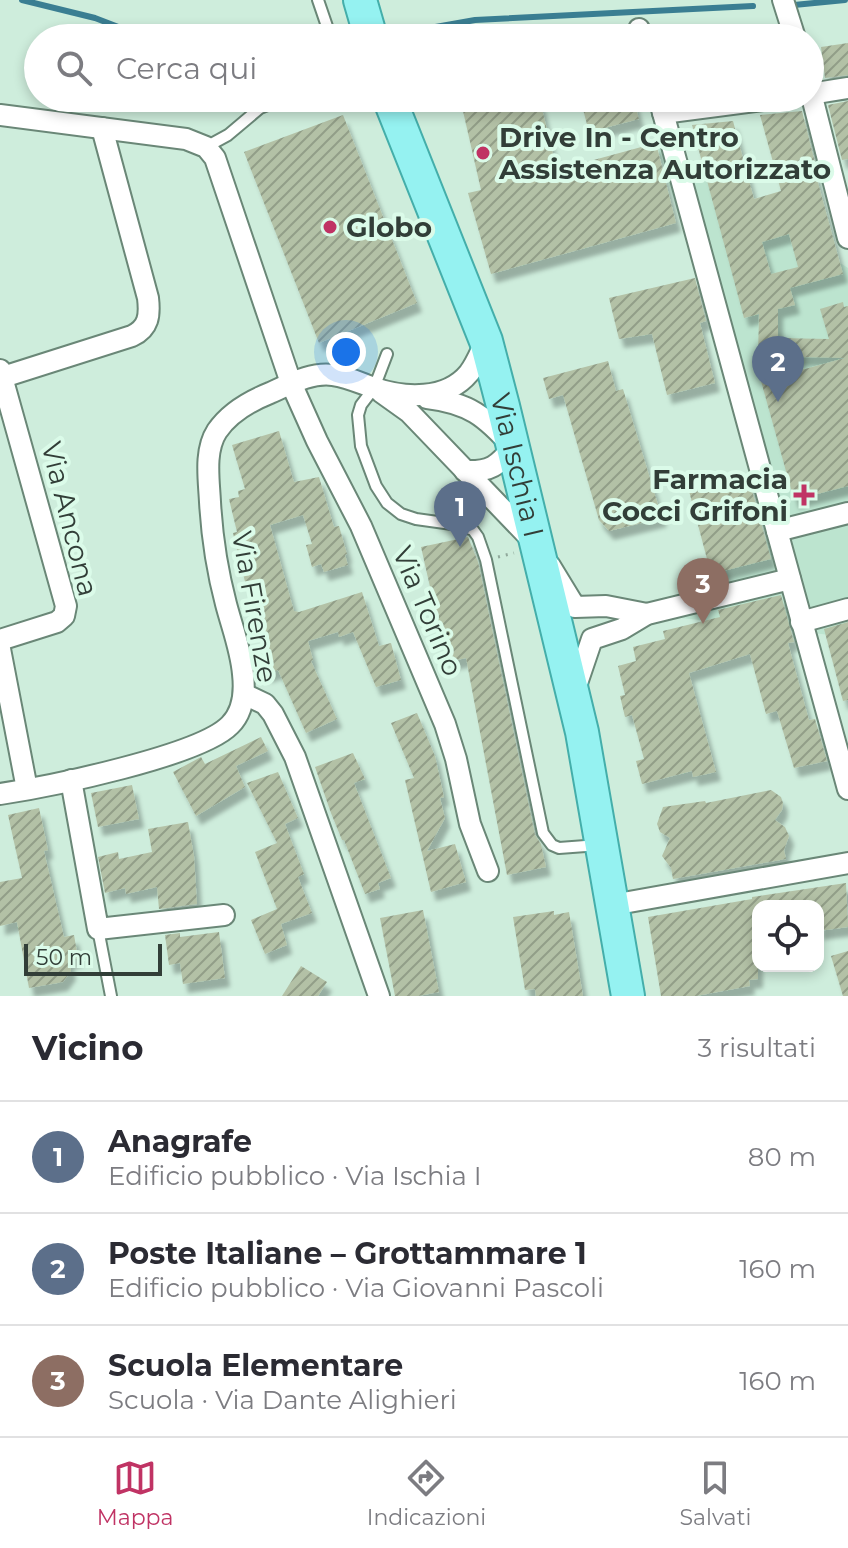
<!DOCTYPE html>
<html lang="it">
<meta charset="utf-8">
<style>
body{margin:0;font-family:Montserrat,sans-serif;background:#f2f2f3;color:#2b2b33}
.controls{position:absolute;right:24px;bottom:24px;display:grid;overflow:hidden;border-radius:16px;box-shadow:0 4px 12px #0003}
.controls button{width:72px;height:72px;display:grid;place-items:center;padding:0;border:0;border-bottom:2px solid #e1e1e2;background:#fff;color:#2b2b33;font:40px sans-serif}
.scale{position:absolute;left:24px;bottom:20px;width:138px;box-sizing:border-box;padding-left:8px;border:4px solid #323e38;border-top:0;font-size:22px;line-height:28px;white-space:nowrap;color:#323e38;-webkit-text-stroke:6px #dbfbe9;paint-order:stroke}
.you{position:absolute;left:346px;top:352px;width:28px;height:28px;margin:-20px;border:6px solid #fff;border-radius:50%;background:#1a73e8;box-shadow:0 0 0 12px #1a73e833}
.badge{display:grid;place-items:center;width:52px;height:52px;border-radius:50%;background:#c03364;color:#fff;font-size:26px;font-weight:700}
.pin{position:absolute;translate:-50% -66px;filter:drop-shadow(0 2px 4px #0008)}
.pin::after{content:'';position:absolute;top:42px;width:28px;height:24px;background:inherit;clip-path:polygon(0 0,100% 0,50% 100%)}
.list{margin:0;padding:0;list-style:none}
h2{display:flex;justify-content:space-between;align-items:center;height:104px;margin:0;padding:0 32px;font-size:34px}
h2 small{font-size:26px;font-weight:400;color:#7c7c81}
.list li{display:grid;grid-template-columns:52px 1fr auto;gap:24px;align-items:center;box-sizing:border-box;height:112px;padding:0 32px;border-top:2px solid #e1e1e2}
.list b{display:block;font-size:30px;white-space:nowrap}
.list p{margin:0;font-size:26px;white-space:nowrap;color:#7c7c81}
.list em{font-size:26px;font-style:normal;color:#7c7c81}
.icon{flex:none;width:44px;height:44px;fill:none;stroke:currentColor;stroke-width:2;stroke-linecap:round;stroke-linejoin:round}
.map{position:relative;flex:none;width:848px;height:996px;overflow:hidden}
.search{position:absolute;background:#fff;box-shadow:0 4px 12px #0003;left:24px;right:24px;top:24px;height:88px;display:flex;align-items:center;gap:20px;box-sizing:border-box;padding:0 28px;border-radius:44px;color:#7c7c81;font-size:30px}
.sheet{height:440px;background:#fff}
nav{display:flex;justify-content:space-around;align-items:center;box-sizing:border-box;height:112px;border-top:2px solid #e1e1e2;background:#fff;font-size:22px;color:#7c7c81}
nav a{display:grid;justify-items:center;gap:4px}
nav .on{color:#c03364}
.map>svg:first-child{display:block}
.built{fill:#bce4cf}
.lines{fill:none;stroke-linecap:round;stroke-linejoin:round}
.stream{stroke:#3a7e92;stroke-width:6}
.building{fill:url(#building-hatch);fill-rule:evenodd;filter:url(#shadow)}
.lane-casing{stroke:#6a8777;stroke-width:14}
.street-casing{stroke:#6a8777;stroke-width:24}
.primary-casing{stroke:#44aeaa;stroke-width:36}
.path{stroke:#91a99c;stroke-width:3;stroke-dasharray:2 6;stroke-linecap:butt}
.lane{stroke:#fff;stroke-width:10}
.street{stroke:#fff;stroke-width:20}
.primary{stroke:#95f2f1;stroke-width:32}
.poi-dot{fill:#c03364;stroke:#dbfbe9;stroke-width:3}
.labels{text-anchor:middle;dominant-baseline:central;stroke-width:8;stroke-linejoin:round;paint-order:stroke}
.poi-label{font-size:28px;font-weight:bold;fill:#323e38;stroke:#dbfbe9;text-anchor:start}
.street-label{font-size:28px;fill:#323e38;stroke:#dbfbe9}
</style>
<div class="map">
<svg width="848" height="996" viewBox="0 0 848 996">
<defs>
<pattern id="building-hatch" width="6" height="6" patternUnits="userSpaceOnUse" patternTransform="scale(2)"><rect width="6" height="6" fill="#b3c1a6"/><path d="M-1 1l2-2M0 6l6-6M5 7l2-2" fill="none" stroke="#929e88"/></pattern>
<filter id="shadow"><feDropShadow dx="5" dy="9" stdDeviation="2" flood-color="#0004"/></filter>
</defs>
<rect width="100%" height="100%" fill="#ceeddc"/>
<!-- built -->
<path class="built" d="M656,143l192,125v369l-201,-23 130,-83z"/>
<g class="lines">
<!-- stream -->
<g class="stream">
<path d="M22,0l73,18 52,20"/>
<path d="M794,5l51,-5"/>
<path d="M379,37l96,-17 278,-14"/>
</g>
</g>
<!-- building -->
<g class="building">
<path d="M848,43v32l-23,3 -4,-31z"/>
<path d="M460,98h67l1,6 12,-3 17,69 99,-27 20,80 -185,51 -23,-81 13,-3z"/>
<path d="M580,98h53l6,21 -50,13z"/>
<path d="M848,101v58l-6,1 -14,-55z"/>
<path d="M802,111l14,56 -2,1 29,106 -53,14 5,17 -17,4v29l51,1 -9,-30 23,-7 1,5 4,-1v180l-54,14 -33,-119 84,-23 -87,-2 1,-42 -15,4 -52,-193 41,-4 21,78 27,-8 -21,-76zM789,234l9,33 -27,7 -9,-32z"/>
<path d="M343,115l74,188 -98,40 -75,-191z"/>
<path d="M695,278l11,43 -6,2 15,60 -48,12 -15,-61 -33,5 -10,-41z"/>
<path d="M608,361l8,30 7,-2 39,129 -53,13 -10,-11 -36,-125 -14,4 -6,-21z"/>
<path d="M279,431l15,51 25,-5 15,50 5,-1 8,28 -2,1 3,10 -24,7 -3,-8 -9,3 -6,-22 6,-1 -9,-29 -33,10 24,86 5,1 63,-20 17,54 12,-3 10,37 -25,7 -23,-55 -14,5 -1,-5 -30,9 5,19 -2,1 26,58 -31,14 -28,-63 -12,4 -5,-18 8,-11 -12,-41 -6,2 -18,-73 4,-1 -8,-33 10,-2 -1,-6 7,-2 -13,-44z"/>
<path d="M748,476l23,83 -60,15 -22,-83z"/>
<path d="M468,537l10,25 57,273 6,9 5,23 -39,8 -41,-217 -19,4 -26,-115z"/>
<path d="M781,595l13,47 -6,1 21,77 6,-1 12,42 -33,7 -17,-57 -11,3 -16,-60 -61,19 27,99 -23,5 -1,-6 -50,13 -6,-23 8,-2 -12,-44 -7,2 -5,-21 5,-1 -7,-29 18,-5 -3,-14 32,-8 -2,-8 57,-14 -2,-7z"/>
<path d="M848,622v78l-5,1 -19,-72z"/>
<path d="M417,713l18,43 9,41 -4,1 5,20 -18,33 28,-7 11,38 -35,10 -26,-112 9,-2 -23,-55z"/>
<path d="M261,737l7,14 -32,15 9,21 -49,29 -23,-44 28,-15 4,7z"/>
<path d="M353,753l12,26 -11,4 37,95 -13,5 2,6 -15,5 -21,-54h-2l-11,-27 -16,-46z"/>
<path d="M278,772l20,46 -13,6 19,50 -6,3 14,36 -31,11 6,21 -22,9 -14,-34 26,-11 -22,-57 22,-9 -30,-60z"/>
<path d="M132,785l7,34 -41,8 -7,-34z"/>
<path d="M771,790l10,7 2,6 -1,7 -7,10 10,7 4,9 -5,14 2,9 -113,20 -2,-11 -9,-12 8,-18 -10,-6 -3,-8 6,-17 42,-6 1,2z"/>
<path d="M39,808l9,42 -4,1 20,86 10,-2 4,23 -9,2 2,11 -8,11 -34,6 -12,-66 -17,4v-44l22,-4 -14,-63z"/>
<path d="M188,822l6,34 3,48 -38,5 -2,-22 -31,7 -1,-6 -20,5 -7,-36 20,-5 1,7 33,-7 -4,-23z"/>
<path d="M846,883l2,44 -30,4v-25h-60v73l-9,1 1,6 -54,10h-35l-13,-79 104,-18v-2z"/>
<path d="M423,910l16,82 -21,4h-23l-15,-78z"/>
<path d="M554,911v4l15,-3 14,84h-47l-1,-7 -10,1 -12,-73z"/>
<path d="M219,932l6,46 -42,6 -3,-21 -11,2 -4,-30 15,-2v4z"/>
<path d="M848,951v45h-5l-12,-40z"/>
<path d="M301,966l26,16 -9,14h-36z"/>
</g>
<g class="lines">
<!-- lane casing -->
<g class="lane-casing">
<g id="lane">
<path d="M318,0l13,38"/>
<path d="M206,147l22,-12 32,-27 25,-10"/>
<path d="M387,354l-13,34 -13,17 -3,10 3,31 15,40 11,17 14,11 15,5 43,6 14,5 5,7 8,23 57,273 9,12 7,3 40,-3"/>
<path d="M98,929l13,67"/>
</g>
</g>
<!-- street casing -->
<g class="street-casing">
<g id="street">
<path d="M783,0l12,38"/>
<path d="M639,29l3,9"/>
<path d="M810,89l38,149"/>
<path d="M810,94l38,-6"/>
<path d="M659,98l118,433"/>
<path d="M663,113l116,-15"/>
<path d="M0,115l186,24 20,8 9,11 76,225 26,58 44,85 84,198 11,35 14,65 18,47"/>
<path d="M0,370l66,236 -2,10 -7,6 -57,18"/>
<path d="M3,377l129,-41c17,-8 18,-21 16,-38l-46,-170"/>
<path d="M381,392l28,20 123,128"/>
<path d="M427,398c42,5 58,18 86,49 -15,19 -23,25 -48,24"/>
<path d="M848,513l-71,18 71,258"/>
<path d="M550,566l25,41 31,-1 41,8"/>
<path d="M801,622l47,-13"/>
<path d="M0,649l27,140"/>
<path d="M574,692l18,-53 30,-10 25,-15 143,-35"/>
<path d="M244,694l21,10 8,10 22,43 84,239"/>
<path d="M71,780l27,149 126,-14"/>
<path d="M0,794c47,-7 200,-38 230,-69 14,-14 15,-33 13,-51 -2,-24 -11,-47 -17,-70 -9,-34 -14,-67 -16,-102 -1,-22 -6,-51 7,-71 13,-19 33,-30 53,-38 20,-9 41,-21 63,-18 15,2 27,8 41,13 30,10 72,13 95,-15 7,-9 12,-22 17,-32"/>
<path d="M612,905l236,-42"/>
</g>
</g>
<!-- primary casing -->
<g class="primary-casing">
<g id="primary">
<path d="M360,0l11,38"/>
<path id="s1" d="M389,98l97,243 17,65 79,326 46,264"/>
</g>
</g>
<!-- path -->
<path class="path" d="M498,557l16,-4"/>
<!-- lane -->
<use href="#lane" class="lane"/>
<!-- street -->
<use href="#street" class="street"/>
<!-- primary -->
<use href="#primary" class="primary"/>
</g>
<!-- markers -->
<g class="poi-dot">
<circle cx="483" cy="153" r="8"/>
<circle cx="330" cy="227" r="8"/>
<path d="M800 483h8v8h8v8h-8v8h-8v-8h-8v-8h8z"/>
</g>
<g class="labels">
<!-- poi labels -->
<g class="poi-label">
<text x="499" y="137">Drive In - Centro<tspan x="499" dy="32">Assistenza Autorizzato</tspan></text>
<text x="346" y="227">Globo</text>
<text x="788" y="479" text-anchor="end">Farmacia<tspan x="788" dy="32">Cocci Grifoni</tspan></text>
</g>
<!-- street labels -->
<g class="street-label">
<text stroke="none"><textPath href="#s1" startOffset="390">Via Ischia I</textPath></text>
<text transform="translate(70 519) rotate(76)">Via Ancona</text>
<text transform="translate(255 607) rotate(80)">Via Firenze</text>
<text transform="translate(428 611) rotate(67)">Via Torino</text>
</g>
</g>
</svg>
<div class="controls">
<button><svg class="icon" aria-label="locate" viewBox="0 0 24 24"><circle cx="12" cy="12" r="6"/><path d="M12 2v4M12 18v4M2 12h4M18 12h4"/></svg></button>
</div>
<div class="scale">50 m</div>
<div class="you"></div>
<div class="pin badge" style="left:460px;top:547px;background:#5c6f8a">1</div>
<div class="pin badge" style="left:778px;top:402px;background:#5c6f8a">2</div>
<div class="pin badge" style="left:703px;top:624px;background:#8d6e63">3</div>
<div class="search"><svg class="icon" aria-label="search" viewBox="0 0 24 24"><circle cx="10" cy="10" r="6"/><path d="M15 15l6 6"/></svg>Cerca qui</div>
</div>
<section class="sheet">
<h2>Vicino<small>3 risultati</small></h2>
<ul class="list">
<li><span class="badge" style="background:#5c6f8a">1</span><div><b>Anagrafe</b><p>Edificio pubblico · Via Ischia I</p></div><em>80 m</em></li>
<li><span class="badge" style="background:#5c6f8a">2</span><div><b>Poste Italiane – Grottammare 1</b><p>Edificio pubblico · Via Giovanni Pascoli</p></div><em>160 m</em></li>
<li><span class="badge" style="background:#8d6e63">3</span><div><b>Scuola Elementare</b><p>Scuola · Via Dante Alighieri</p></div><em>160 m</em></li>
</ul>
</section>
<nav>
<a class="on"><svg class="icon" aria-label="map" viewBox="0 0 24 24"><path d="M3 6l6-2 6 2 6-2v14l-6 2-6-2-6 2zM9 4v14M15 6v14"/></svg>Mappa</a>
<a><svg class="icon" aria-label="directions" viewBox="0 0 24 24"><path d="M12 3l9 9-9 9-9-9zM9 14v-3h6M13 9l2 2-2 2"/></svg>Indicazioni</a>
<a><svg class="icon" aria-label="saved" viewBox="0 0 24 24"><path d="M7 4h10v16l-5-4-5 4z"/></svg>Salvati</a>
</nav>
